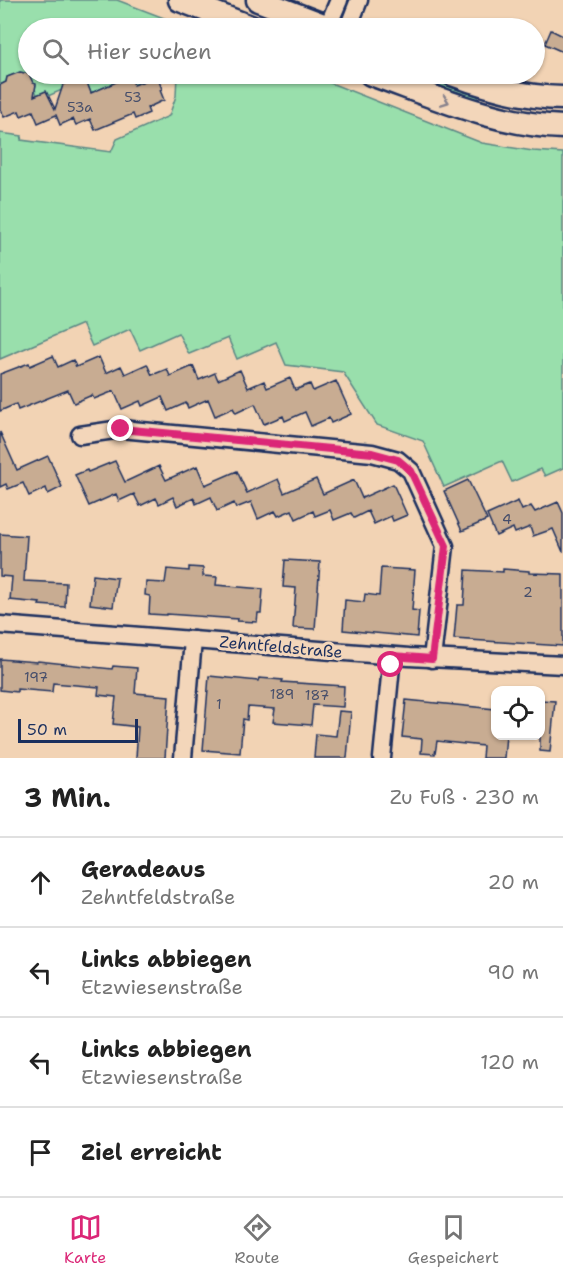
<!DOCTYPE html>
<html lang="de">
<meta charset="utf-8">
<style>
body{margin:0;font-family:"Shantell Sans",sans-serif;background:#f2f2f2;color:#222}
.controls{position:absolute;right:18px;bottom:18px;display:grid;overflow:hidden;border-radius:12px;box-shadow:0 2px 4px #0004}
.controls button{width:54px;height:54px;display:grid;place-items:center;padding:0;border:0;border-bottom:2px solid #e0e0e0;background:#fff;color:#222;font:30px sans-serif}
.scale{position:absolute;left:18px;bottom:15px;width:120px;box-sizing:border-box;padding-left:6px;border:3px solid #1b2f5e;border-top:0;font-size:16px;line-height:21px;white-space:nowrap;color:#1b2f5e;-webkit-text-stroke:4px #f3d6ba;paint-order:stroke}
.stop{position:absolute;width:18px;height:18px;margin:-14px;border:4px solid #db2777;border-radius:50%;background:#fff}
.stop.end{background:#db2777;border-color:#fff;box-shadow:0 2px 6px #0008}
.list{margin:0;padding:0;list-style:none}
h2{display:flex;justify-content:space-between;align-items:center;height:78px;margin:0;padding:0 24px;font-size:26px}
h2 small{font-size:20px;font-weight:400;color:#767676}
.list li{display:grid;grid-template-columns:39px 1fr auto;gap:18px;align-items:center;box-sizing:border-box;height:90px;padding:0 24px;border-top:2px solid #e0e0e0}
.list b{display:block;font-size:22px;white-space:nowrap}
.list p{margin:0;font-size:20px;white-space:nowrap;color:#767676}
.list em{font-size:20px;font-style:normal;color:#767676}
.icon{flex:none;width:33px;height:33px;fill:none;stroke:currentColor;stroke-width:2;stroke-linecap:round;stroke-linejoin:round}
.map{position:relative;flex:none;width:563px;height:758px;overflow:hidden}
.search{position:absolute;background:#fff;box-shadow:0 2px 4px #0004;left:18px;right:18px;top:18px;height:66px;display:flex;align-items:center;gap:15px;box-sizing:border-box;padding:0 21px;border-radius:33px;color:#767676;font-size:22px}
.sheet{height:438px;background:#fff}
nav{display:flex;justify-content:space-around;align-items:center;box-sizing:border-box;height:84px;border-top:2px solid #e0e0e0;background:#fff;font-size:16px;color:#767676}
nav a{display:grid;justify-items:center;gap:3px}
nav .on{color:#db2777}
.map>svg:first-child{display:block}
.green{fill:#99dfac;stroke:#5a8785;stroke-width:1.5}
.building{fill:#c8ac92;stroke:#1b2f5e;stroke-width:1.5}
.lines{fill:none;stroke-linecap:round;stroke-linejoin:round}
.street-casing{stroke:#1b2f5e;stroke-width:21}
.secondary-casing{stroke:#1b2f5e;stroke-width:27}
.street{stroke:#f3d6ba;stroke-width:16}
.secondary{stroke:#f3d6ba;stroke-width:22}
.oneway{stroke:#87828c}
.route{stroke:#db2777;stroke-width:8}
.labels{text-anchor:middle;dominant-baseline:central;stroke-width:6;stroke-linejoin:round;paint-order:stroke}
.number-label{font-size:14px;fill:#464e6b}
.street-label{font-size:16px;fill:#1b2f5e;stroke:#f3d6ba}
</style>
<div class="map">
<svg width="563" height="758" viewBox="0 0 563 758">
<rect width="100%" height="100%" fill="#f2d3b4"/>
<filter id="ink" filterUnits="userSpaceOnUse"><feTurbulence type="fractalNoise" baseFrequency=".0167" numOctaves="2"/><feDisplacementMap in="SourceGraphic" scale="12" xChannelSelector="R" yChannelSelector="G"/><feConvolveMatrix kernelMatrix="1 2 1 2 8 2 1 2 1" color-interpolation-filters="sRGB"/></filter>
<g filter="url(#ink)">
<!-- green -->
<g class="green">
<path d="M0,0h117l60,23 -1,5h-148v46h129v2l-23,9 -4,-9 -36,16 -4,-1 -4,-11 -9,-1 -14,6 -1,5 -14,6 -11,-1 -2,-6 1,-4 -3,-2 -5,-9 -8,-2 -13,5 -1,5 -6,3z"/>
<path d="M177,74h131l174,69 51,8 30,2v315l-18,8 -4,-7 -29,13 -10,-21 -58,26 -21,-46 -46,-16 -34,-53 -57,-7 -10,-23 -39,17 -9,-21 -39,16 -11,-21 -38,17 -10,-21 -38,17 -10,-22 -82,35v-226l22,3 -1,4 90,12 6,-13 52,-23 7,-20z"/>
<path d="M396,74h33l51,18 -3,10z"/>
</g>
<!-- building -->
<g class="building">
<path d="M551,30l12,6v16l-18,-8z"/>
<path d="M20,72l9,2 4,9 3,1 -2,12 12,-5 9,18 8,-24 14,-6 9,1 5,13 39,-17 4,9 23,-9 5,13 -2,1 4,10 -17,8 2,5 -14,6 -2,-5 -38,16 -5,-11 -14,6 -3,-6 -13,6 -4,-10 -18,8 -5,-12 -12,5 -2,-5 -15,6 -4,-8v-24l6,-3 1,-5z"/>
<path d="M53,356l5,11 15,-7 3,7 23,-10 7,16 15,-7 4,8 22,-10 5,11 15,-6 3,7 23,-10 6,14 16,-7 3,7 22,-10 8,18 16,-7 3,7 23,-10 5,12 15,-6 3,7 23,-10 15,33 -20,9 -2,-5 -18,8 -6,-14 -20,9 -2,-5 -19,8 -9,-20 -19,9 -3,-5 -18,8 -7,-17 -20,9 -2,-5 -18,8 -6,-14 -20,9 -2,-5 -18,8 -8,-18 -20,8 -2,-4 -18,8 -6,-13 -50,20 -2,-6 -16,7v-37l29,-11 1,3z"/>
<path d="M0,432l17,38 31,-14 14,31 -14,7 -2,-6 -17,8 -6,-13 -15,6 -2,-5 -6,3z"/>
<path d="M115,461l10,21 34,-16 7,14 31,-14 8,19 32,-14 10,22 31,-14 6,14 32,-14 7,15 31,-14 8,18 31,-14 14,31 -14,6 -2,-5 -17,8 -6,-13 -14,7 -3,-5 -17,7 -4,-10 -15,6 -2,-5 -17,8 -4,-9 -14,6 -3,-5 -17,8 -7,-17 -15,6 -2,-5 -17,8 -6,-14 -15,7 -2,-6 -17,8 -4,-9 -14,7 -3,-6 -16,8 -6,-12 -15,7 -3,-7 -27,12 -14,-31 12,-5 1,2z"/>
<path d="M468,480l19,40 -25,11 -18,-40z"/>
<path d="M518,501l4,9 9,-4 4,6 23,-10 5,11v39l-10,-23 -20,7 -3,-9 -15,6 -2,-5 -17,8 -9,-21z"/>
<path d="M0,534l27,2 -3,45 42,2 -1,24 -26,-2 1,-2 -30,-3 2,-23 -12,-1z"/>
<path d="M285,560l35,2 -5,67 -22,-1 3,-40 -13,-1z"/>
<path d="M189,567l14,1v8l14,1 -1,8 47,4 -2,24h-3l-1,9 -20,-1 1,-2 -71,-5 -1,1 -17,-1 1,-18 -5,-1 1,-13 19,1 2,-14 22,2z"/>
<path d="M381,568l34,2 -3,40 7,1 -2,26 -74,-7 2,-30 19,2 1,-8 14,2z"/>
<path d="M503,569l26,2v2l34,1v72l-109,-7 3,-34h7l2,-35 37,2z"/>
<path d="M93,575l24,3 -4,29 -23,-3z"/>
<path d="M0,659l37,3 1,-1 74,8 1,-3 24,2 -2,25 34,3 -4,62h-29l2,-31 -25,-3 3,-27 -18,-2 1,-8 -46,-4 -1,9 -35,-3v3l-17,-2z"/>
<path d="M209,676l49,5 1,-3 24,2 -1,2 62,4 -1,21 -30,-2 -2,20 -38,-3 2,-13 -27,-2 -1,13 -4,-1 -3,34 -37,-3z"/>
<path d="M406,700l89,9v26h11l-2,23h-22l1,-12 -46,-5 -2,13 -14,-1 1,-14 -20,-2z"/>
<path d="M540,700l15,1 -5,51 -10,-1z"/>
<path d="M339,711l12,1 -4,46h-33l2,-24 20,2z"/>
</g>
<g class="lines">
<!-- street casing -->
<g class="street-casing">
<g id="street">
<path d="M327,28l12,-28"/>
<path d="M348,28l11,-28"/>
<path d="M80,435l41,-6 251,24 26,7 13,11 34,75 -13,113"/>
<path d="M0,625l409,32 154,8"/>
<path d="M183,758l10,-118"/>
<path d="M382,758l10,-102"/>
</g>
</g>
<!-- secondary casing -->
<g class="secondary-casing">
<g id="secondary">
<path d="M180,0l73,28"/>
<path d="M258,0l73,28"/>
<path d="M371,74c62,22 125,51 192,53"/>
<path d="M452,74c35,13 73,24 111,24"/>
</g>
</g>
<!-- street -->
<use href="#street" class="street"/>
<!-- secondary -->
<use href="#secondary" class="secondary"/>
</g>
<!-- one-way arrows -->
<defs><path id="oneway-chevron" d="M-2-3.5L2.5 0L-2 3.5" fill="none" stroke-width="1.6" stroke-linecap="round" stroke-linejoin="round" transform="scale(1.5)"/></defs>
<use class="oneway" href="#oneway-chevron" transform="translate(445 101) rotate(20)"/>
</g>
<g class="lines" filter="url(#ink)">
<!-- route -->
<path class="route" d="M121,429l251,24 26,7 13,11 35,75 -14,113 -40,-3 -1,9"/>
</g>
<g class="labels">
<!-- number labels -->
<g class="number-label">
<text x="133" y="97">53</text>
<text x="80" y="107">53a</text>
<text x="507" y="519">4</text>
<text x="528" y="592">2</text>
<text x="36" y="677">197</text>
<text x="282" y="694">189</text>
<text x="317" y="695">187</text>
<text x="219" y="704">1</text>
</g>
<!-- street labels -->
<g class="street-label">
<text transform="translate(281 647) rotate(5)">Zehntfeldstraße</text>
</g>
</g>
</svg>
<div class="controls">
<button><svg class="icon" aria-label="locate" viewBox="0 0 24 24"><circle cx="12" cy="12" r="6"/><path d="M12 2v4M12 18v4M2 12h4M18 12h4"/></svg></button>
</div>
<div class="scale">50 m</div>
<div class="stop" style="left:391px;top:665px"></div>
<div class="stop end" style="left:121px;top:429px"></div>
<div class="search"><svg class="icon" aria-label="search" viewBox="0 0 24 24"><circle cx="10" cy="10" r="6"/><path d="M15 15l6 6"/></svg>Hier suchen</div>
</div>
<section class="sheet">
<h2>3 Min.<small>Zu Fuß · 230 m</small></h2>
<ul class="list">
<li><svg class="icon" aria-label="ahead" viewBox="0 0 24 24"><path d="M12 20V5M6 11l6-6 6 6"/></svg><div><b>Geradeaus</b><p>Zehntfeldstraße</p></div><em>20 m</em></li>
<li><svg class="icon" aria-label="left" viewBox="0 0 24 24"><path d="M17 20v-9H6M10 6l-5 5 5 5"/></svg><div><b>Links abbiegen</b><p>Etzwiesenstraße</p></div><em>90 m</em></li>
<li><svg class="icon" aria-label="left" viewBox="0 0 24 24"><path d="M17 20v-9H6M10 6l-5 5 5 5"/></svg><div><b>Links abbiegen</b><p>Etzwiesenstraße</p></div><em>120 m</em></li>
<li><svg class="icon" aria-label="arrive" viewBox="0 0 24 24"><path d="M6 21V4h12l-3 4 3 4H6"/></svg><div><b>Ziel erreicht</b></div></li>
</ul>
</section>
<nav>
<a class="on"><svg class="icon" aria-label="map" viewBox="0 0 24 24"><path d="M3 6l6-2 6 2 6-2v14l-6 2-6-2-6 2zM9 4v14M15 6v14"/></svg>Karte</a>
<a><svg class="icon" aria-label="directions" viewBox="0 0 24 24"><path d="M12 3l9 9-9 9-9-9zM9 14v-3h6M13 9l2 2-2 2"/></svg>Route</a>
<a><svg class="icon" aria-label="saved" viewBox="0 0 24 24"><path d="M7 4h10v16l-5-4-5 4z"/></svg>Gespeichert</a>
</nav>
